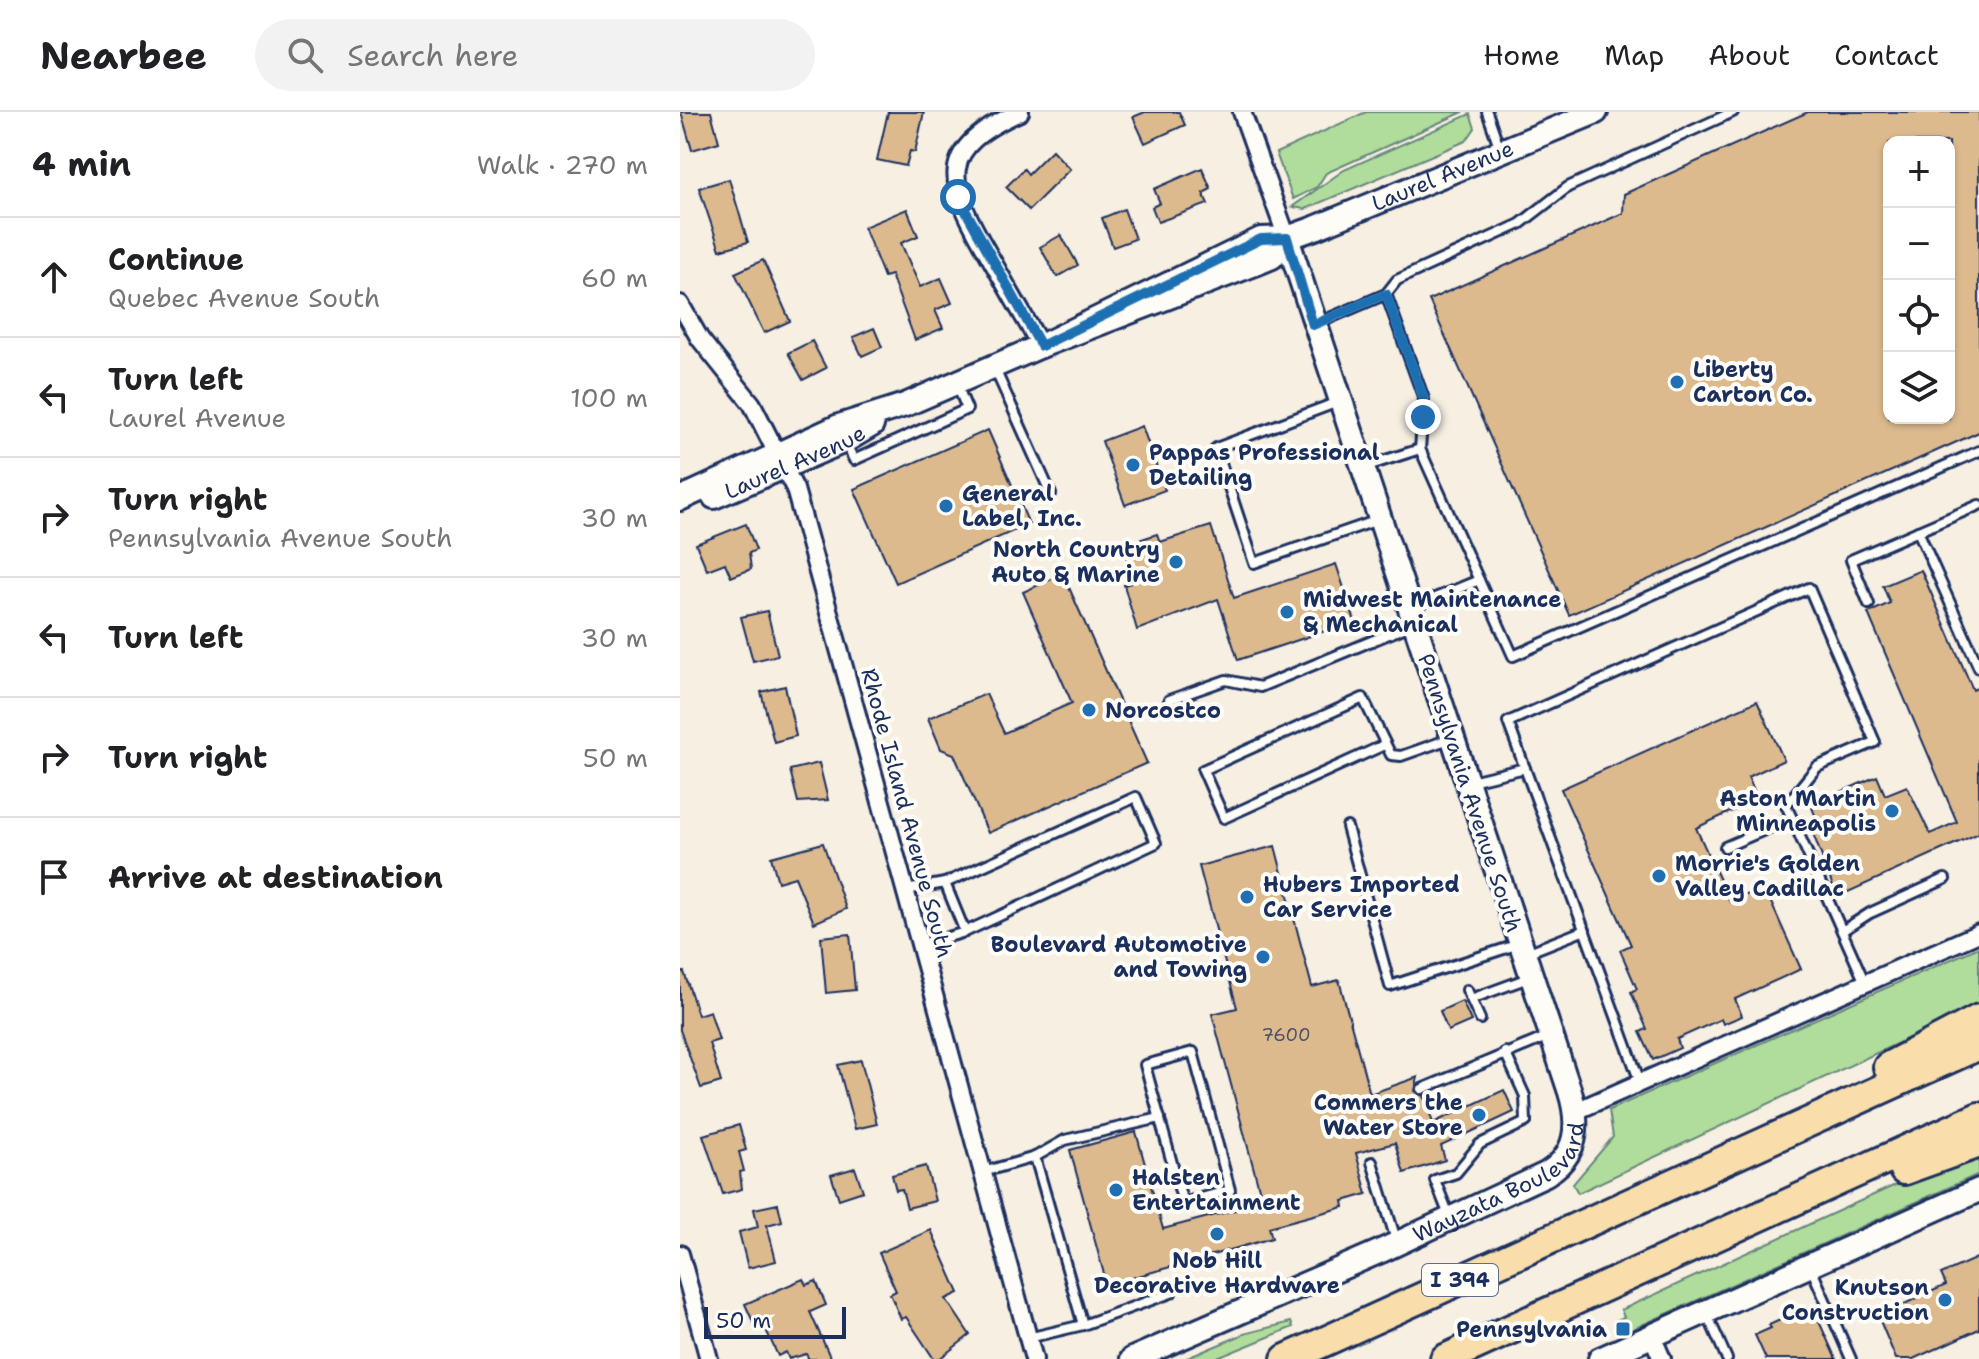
<!DOCTYPE html>
<meta charset="utf-8">
<style>
body{margin:0;font-family:"Shantell Sans",sans-serif;background:#f2f2f2;color:#202124}
.controls{position:absolute;right:24px;top:24px;display:grid;overflow:hidden;border-radius:16px;box-shadow:0 2px 6px #0004}
.controls button{width:72px;height:72px;display:grid;place-items:center;padding:0;border:0;border-bottom:2px solid #e0e0e0;background:#fff;color:#202124;font:40px sans-serif}
.scale{position:absolute;left:24px;bottom:20px;width:142px;box-sizing:border-box;padding-left:8px;border:4px solid #1b2f5e;border-top:0;font-size:22px;line-height:28px;white-space:nowrap;color:#1b2f5e;-webkit-text-stroke:6px #fdfcf7;paint-order:stroke}
.stop{position:absolute;width:24px;height:24px;margin:-18px;border:6px solid #1f6fb2;border-radius:50%;background:#fff}
.stop.end{background:#1f6fb2;border-color:#fff;box-shadow:0 2px 8px #0008}
.list{margin:0;padding:0;list-style:none}
h2{display:flex;justify-content:space-between;align-items:center;height:104px;margin:0;padding:0 32px;font-size:34px}
h2 small{font-size:26px;font-weight:400;color:#757577}
.list li{display:grid;grid-template-columns:52px 1fr auto;gap:24px;align-items:center;box-sizing:border-box;height:120px;padding:0 32px;border-top:2px solid #e0e0e0}
.list b{display:block;font-size:30px;white-space:nowrap}
.list p{margin:0;font-size:26px;white-space:nowrap;color:#757577}
.list em{font-size:26px;font-style:normal;color:#757577}
.icon{flex:none;width:44px;height:44px;fill:none;stroke:currentColor;stroke-width:2;stroke-linecap:round;stroke-linejoin:round}
.map{position:relative;flex:none;width:1299px;height:1247px;overflow:hidden}
header{display:flex;align-items:center;gap:48px;box-sizing:border-box;height:112px;padding:0 40px;background:#fff;border-bottom:2px solid #e0e0e0}
header strong{font-size:38px}
nav{display:flex;gap:44px;margin-inline-start:auto;font-size:28px}
.search{width:560px;height:72px;background:#f2f2f2;display:flex;align-items:center;gap:20px;box-sizing:border-box;padding:0 28px;border-radius:44px;color:#757577;font-size:30px}
main{display:flex}
aside{flex:1;background:#fff}
.map>svg:first-child{display:block}
.green{fill:#b0dd9b;stroke:#66867c;stroke-width:2}
.building{fill:#dcba8e;stroke:#1b2f5e;stroke-width:2;fill-rule:evenodd}
.lines{fill:none;stroke-linecap:round;stroke-linejoin:round}
.lane-casing{stroke:#1b2f5e;stroke-width:14}
.street-casing{stroke:#1b2f5e;stroke-width:22}
.secondary-casing{stroke:#1b2f5e;stroke-width:28}
.highway-casing{stroke:#1b2f5e;stroke-width:34}
.lane{stroke:#fdfcf7;stroke-width:8}
.street{stroke:#fdfcf7;stroke-width:16}
.secondary{stroke:#fdfcf7;stroke-width:22}
.highway{stroke:#f9deab;stroke-width:28}
.route{stroke:#1f6fb2;stroke-width:10}
.poi-dot{fill:#1f6fb2;stroke:#fdfcf7;stroke-width:3}
.labels{text-anchor:middle;dominant-baseline:central;stroke-width:8;stroke-linejoin:round;paint-order:stroke}
.number-label{font-size:18px;fill:#4b526a}
.shield{fill:#fdfcf7;stroke:#5f6c8c;stroke-width:2}
.shield-label{font-size:20px;font-weight:bold;fill:#1b2f5e}
.street-label{font-size:22px;fill:#1b2f5e;stroke:#fdfcf7}
.poi-label{font-size:22px;font-weight:bold;fill:#1b2f5e;stroke:#fdfcf7;text-anchor:start}
</style>
<header>
<strong>Nearbee</strong>
<div class="search"><svg class="icon" aria-label="search" viewBox="0 0 24 24"><circle cx="10" cy="10" r="6"/><path d="M15 15l6 6"/></svg>Search here</div>
<nav><a>Home</a><a>Map</a><a>About</a><a>Contact</a></nav>
</header>
<main>
<aside>
<h2>4 min<small>Walk · 270 m</small></h2>
<ul class="list">
<li><svg class="icon" aria-label="ahead" viewBox="0 0 24 24"><path d="M12 20V5M6 11l6-6 6 6"/></svg><div><b>Continue</b><p>Quebec Avenue South</p></div><em>60 m</em></li>
<li><svg class="icon" aria-label="left" viewBox="0 0 24 24"><path d="M17 20v-9H6M10 6l-5 5 5 5"/></svg><div><b>Turn left</b><p>Laurel Avenue</p></div><em>100 m</em></li>
<li><svg class="icon" aria-label="right" viewBox="0 0 24 24"><path d="M7 20v-9h11M14 6l5 5-5 5"/></svg><div><b>Turn right</b><p>Pennsylvania Avenue South</p></div><em>30 m</em></li>
<li><svg class="icon" aria-label="left" viewBox="0 0 24 24"><path d="M17 20v-9H6M10 6l-5 5 5 5"/></svg><div><b>Turn left</b></div><em>30 m</em></li>
<li><svg class="icon" aria-label="right" viewBox="0 0 24 24"><path d="M7 20v-9h11M14 6l5 5-5 5"/></svg><div><b>Turn right</b></div><em>50 m</em></li>
<li><svg class="icon" aria-label="arrive" viewBox="0 0 24 24"><path d="M6 21V4h12l-3 4 3 4H6"/></svg><div><b>Arrive at destination</b></div></li>
</ul>
</aside>
<div class="map">
<svg width="1299" height="1247" viewBox="0 0 1299 1247">
<rect width="100%" height="100%" fill="#f6efe2"/>
<filter id="ink" filterUnits="userSpaceOnUse"><feTurbulence type="fractalNoise" baseFrequency=".0125" numOctaves="2"/><feDisplacementMap in="SourceGraphic" scale="16" xChannelSelector="R" yChannelSelector="G"/><feConvolveMatrix kernelMatrix="1 2 1 2 8 2 1 2 1" color-interpolation-filters="sRGB"/></filter>
<g filter="url(#ink)">
<!-- green -->
<g class="green">
<path d="M686,0h97l-137,61 -9,14 -24,12 -17,-46z"/>
<path d="M790,2l5,14 -9,13 -161,68 -13,-2 52,-37z"/>
<path d="M1299,835v58l-401,188 -5,-9 40,-47 -4,-27z"/>
<path d="M1299,1040v22l-355,159 -7,-13 7,-3 -3,-7 270,-123z"/>
<path d="M611,1210l2,5 -78,32h-30l59,-25z"/>
</g>
<!-- building -->
<g class="building">
<path d="M1,0h30l8,30 -27,8z"/>
<path d="M208,0h36l-9,40 -5,-1 -4,15 -29,-6z"/>
<path d="M465,0h34l6,13 -40,18 -12,-26z"/>
<path d="M1128,0h171v320l-410,183 -140,-315 194,-87 1,-19zM1209,30h60v276h-60z"/>
<path d="M372,38l18,19 -41,41 -23,-23 18,-18 4,5z"/>
<path d="M522,56l9,21 -8,4 5,11 -50,18 -6,-15 8,-4 -6,-14z"/>
<path d="M49,67l19,63 -28,8 -21,-62z"/>
<path d="M227,97l11,27 -17,7 19,44 21,-9 11,25 -17,7 8,18 -28,12 -24,-65 -7,2 -20,-50z"/>
<path d="M444,97l11,30 -22,8 -11,-29z"/>
<path d="M381,123l17,30 -21,12 -17,-30z"/>
<path d="M83,148l27,61 -26,12 -29,-60z"/>
<path d="M194,216l8,19 -20,9 -9,-19z"/>
<path d="M132,229l14,27 -23,12 -15,-27z"/>
<path d="M462,314l23,64 -40,15 -23,-64z"/>
<path d="M308,318l41,94 -133,59 -42,-94z"/>
<path d="M66,412l10,26 -7,3 2,16 -20,8 -6,-14 -18,7 -11,-26z"/>
<path d="M531,414l23,72 102,-34 19,57 -117,39 -20,-61 -81,31 -13,-45 10,-3 -10,-37 33,-11 3,8z"/>
<path d="M1241,458l52,120 6,-3v146l-142,64 -26,-69 8,-3 -8,-20 66,-29 8,19 22,-9 23,48 27,-12 -89,-209 22,-10 -7,-17z"/>
<path d="M383,462l84,189 -159,70 -34,-79 -13,-5 -13,-31 58,-24 18,39 68,-30 -49,-111z"/>
<path d="M87,499l11,44 -25,6 -12,-44z"/>
<path d="M105,574l11,50 -22,6 -13,-50z"/>
<path d="M1077,589l27,59 -36,17 10,22 -62,29 34,74 34,-15 37,82 -66,30 7,17 -19,8 -2,-5 -44,20 3,9 -27,12 -13,-28 7,-3 -16,-37 6,-3 -17,-39 11,-5 -70,-156z"/>
<path d="M139,651l9,37 -30,2 -8,-32z"/>
<path d="M143,731l23,66 -32,14 -19,-46 -17,5 -7,-25z"/>
<path d="M595,734l37,141 27,-7 31,114 48,-17 -3,14 9,5 9,27 71,-33 10,22 -73,34 4,14 -41,13 -9,-30 -39,10 11,41 -24,7 1,6 -75,20 3,11 -165,47 -37,-135 66,-18 27,97 79,-21 -3,-10 21,-6 -48,-178 25,-6 -38,-142z"/>
<path d="M170,822l5,56 -29,3 -5,-56z"/>
<path d="M4,860l14,43 12,-4 9,29 -10,3 12,39 -20,6 -21,-58v-57z"/>
<path d="M782,889l9,20 -23,10 -8,-20z"/>
<path d="M181,948l16,64 -22,5 -17,-64z"/>
<path d="M59,1013l7,25 -7,2 5,19 -4,1 2,17 -19,5 -20,-59z"/>
<path d="M246,1054l9,35 -28,7 -5,-19 -6,1 -4,-15z"/>
<path d="M175,1056l8,23 -24,8 -8,-24z"/>
<path d="M98,1092l4,17 -15,4 9,36 -28,7 -9,-36 19,-5 -4,-18z"/>
<path d="M251,1118l28,63 -13,6 24,36 -31,24h-5l-28,-42 -5,2 -11,-25 6,-3 -17,-38z"/>
<path d="M1299,1145v72l-66,30h-17l-18,-43 68,-31 -5,-11z"/>
<path d="M123,1167l3,6 10,-4 10,24 -16,7 21,47h-22l-3,-5 -17,5 -3,-7 -8,4 -16,-35 -8,3 -9,-20z"/>
<path d="M1132,1194l24,53h-70l-11,-24 16,-7 -2,-3z"/>
</g>
<g class="lines">
<!-- lane casing -->
<g class="lane-casing">
<g id="lane">
<path d="M807,0l13,37"/>
<path d="M706,182l38,105 -4,50 93,207 466,-205"/>
<path d="M638,211l68,-29 11,-14 123,-56 48,-37 165,-75"/>
<path d="M314,255l57,127"/>
<path d="M658,290l-122,46 38,115 124,-43"/>
<path d="M165,330l9,18 113,-51 -10,-24"/>
<path d="M684,355l56,-18"/>
<path d="M1238,419l61,137"/>
<path d="M1189,492l-18,-44 128,-55"/>
<path d="M733,495l66,-27"/>
<path d="M489,588l57,-20 34,7 153,-63"/>
<path d="M704,633l-160,73 -21,-48 160,-72 28,57 10,1 51,-18"/>
<path d="M791,669l54,-13"/>
<path d="M667,715l43,159 129,-42"/>
<path d="M1045,735l67,-29"/>
<path d="M265,771l20,49"/>
<path d="M226,778l39,-7 191,-86 20,46 -191,89 -44,13"/>
<path d="M1162,819l28,-18 75,-34"/>
<path d="M844,842l61,-24"/>
<path d="M787,878l13,29"/>
<path d="M791,887l60,-22"/>
<path d="M513,940l37,138 -47,13 -38,-138z"/>
<path d="M960,970l-132,-360 301,-134 66,154 -58,25 -31,38 79,178"/>
<path d="M742,977l129,-54"/>
<path d="M692,1050l25,81"/>
<path d="M303,1060l52,-15 30,-17 95,-22"/>
<path d="M770,1106l-15,-38 21,-7 24,-29 46,-22 -1,-26 -20,-44"/>
<path d="M1131,1156l40,91"/>
<path d="M1026,1200l21,47"/>
<path d="M403,1213l88,-32"/>
<path d="M348,1226l55,-13 -48,-168"/>
</g>
</g>
<!-- street casing -->
<g class="street-casing">
<g id="street">
<path d="M340,0c-83,37 -74,68 -34,138 18,32 36,64 55,96"/>
<path d="M562,0l45,126"/>
<path d="M0,192l20,35 52,65 43,85 239,870"/>
<path d="M896,999l403,-178"/>
<path d="M0,1142l29,105"/>
<path d="M972,1224l10,23"/>
</g>
</g>
<!-- secondary casing -->
<g class="secondary-casing">
<g id="secondary">
<path id="s1" d="M607,126l-15,19 -17,7 -214,82 220,-107 26,-1 28,-10 281,-116"/>
<path id="s2" d="M34,385l131,-56 27,-16"/>
<path d="M0,387l159,-73 66,-21 136,-59"/>
<path id="s3" d="M452,1247l249,-108 165,-77c32,-19 34,-49 24,-82l-283,-854"/>
<path d="M920,1247l379,-169"/>
</g>
</g>
<!-- highway casing -->
<g class="highway-casing">
<g id="highway">
<path d="M1208,955l91,-48"/>
<path d="M1224,1058l75,-27"/>
<path d="M606,1247l693,-314"/>
<path d="M765,1247l534,-242"/>
</g>
</g>
<!-- lane -->
<use href="#lane" class="lane"/>
<!-- street -->
<use href="#street" class="street"/>
<!-- secondary -->
<use href="#secondary" class="secondary"/>
<!-- highway -->
<use href="#highway" class="highway"/>
</g>
</g>
<g class="lines" filter="url(#ink)">
<!-- route -->
<path class="route" d="M278,85l83,149 220,-107 26,-1 26,87 73,-31 38,105 -1,18"/>
</g>
<!-- markers -->
<g class="poi-dot">
<circle cx="997" cy="270" r="8"/>
<circle cx="453" cy="353" r="8"/>
<circle cx="266" cy="394" r="8"/>
<circle cx="496" cy="450" r="8"/>
<circle cx="607" cy="500" r="8"/>
<circle cx="409" cy="598" r="8"/>
<circle cx="1212" cy="699" r="8"/>
<circle cx="979" cy="764" r="8"/>
<circle cx="567" cy="785" r="8"/>
<circle cx="583" cy="845" r="8"/>
<circle cx="799" cy="1003" r="8"/>
<circle cx="436" cy="1078" r="8"/>
<circle cx="537" cy="1122" r="8"/>
<circle cx="1265" cy="1188" r="8"/>
<rect x="935" y="1209" width="16" height="16" rx="4"/>
</g>
<g class="labels">
<!-- number labels -->
<g class="number-label">
<text x="606" y="923">7600</text>
</g>
<!-- shield labels -->
<rect class="shield" x="742" y="1152" width="76" height="32" rx="6"/>
<g class="shield-label">
<text x="780" y="1168">I 394</text>
</g>
<!-- street labels -->
<g class="street-label">
<text stroke="none"><textPath href="#s1" startOffset="710">Laurel Avenue</textPath></text>
<text stroke="none"><textPath href="#s2" startOffset="88">Laurel Avenue</textPath></text>
<text transform="translate(790 681) rotate(72)">Pennsylvania Avenue South</text>
<text transform="translate(227 701) rotate(75)">Rhode Island Avenue South</text>
<text stroke="none"><textPath href="#s3" startOffset="412">Wayzata Boulevard</textPath></text>
</g>
<!-- poi labels -->
<g class="poi-label">
<text x="1013" y="257">Liberty<tspan x="1013" dy="25">Carton Co.</tspan></text>
<text x="469" y="340">Pappas Professional<tspan x="469" dy="25">Detailing</tspan></text>
<text x="282" y="381">General<tspan x="282" dy="25">Label, Inc.</tspan></text>
<text x="480" y="437" text-anchor="end">North Country<tspan x="480" dy="25">Auto &amp; Marine</tspan></text>
<text x="623" y="487">Midwest Maintenance<tspan x="623" dy="25">&amp; Mechanical</tspan></text>
<text x="425" y="598">Norcostco</text>
<text x="1196" y="686" text-anchor="end">Aston Martin<tspan x="1196" dy="25">Minneapolis</tspan></text>
<text x="995" y="751">Morrie's Golden<tspan x="995" dy="25">Valley Cadillac</tspan></text>
<text x="583" y="772">Hubers Imported<tspan x="583" dy="25">Car Service</tspan></text>
<text x="567" y="832" text-anchor="end">Boulevard Automotive<tspan x="567" dy="25">and Towing</tspan></text>
<text x="783" y="990" text-anchor="end">Commers the<tspan x="783" dy="25">Water Store</tspan></text>
<text x="452" y="1065">Halsten<tspan x="452" dy="25">Entertainment</tspan></text>
<text x="537" y="1148" text-anchor="middle">Nob Hill<tspan x="537" dy="25">Decorative Hardware</tspan></text>
<text x="1249" y="1175" text-anchor="end">Knutson<tspan x="1249" dy="25">Construction</tspan></text>
<text x="927" y="1217" text-anchor="end">Pennsylvania</text>
</g>
</g>
</svg>
<div class="controls">
<button>+</button>
<button>−</button>
<button><svg class="icon" aria-label="locate" viewBox="0 0 24 24"><circle cx="12" cy="12" r="6"/><path d="M12 2v4M12 18v4M2 12h4M18 12h4"/></svg></button>
<button><svg class="icon" aria-label="layers" viewBox="0 0 24 24"><path d="M12 4l9 5-9 5-9-5zM3 14l9 5 9-5"/></svg></button>
</div>
<div class="scale">50 m</div>
<div class="stop" style="left:278px;top:85px"></div>
<div class="stop end" style="left:743px;top:305px"></div>
</div>
</main>
